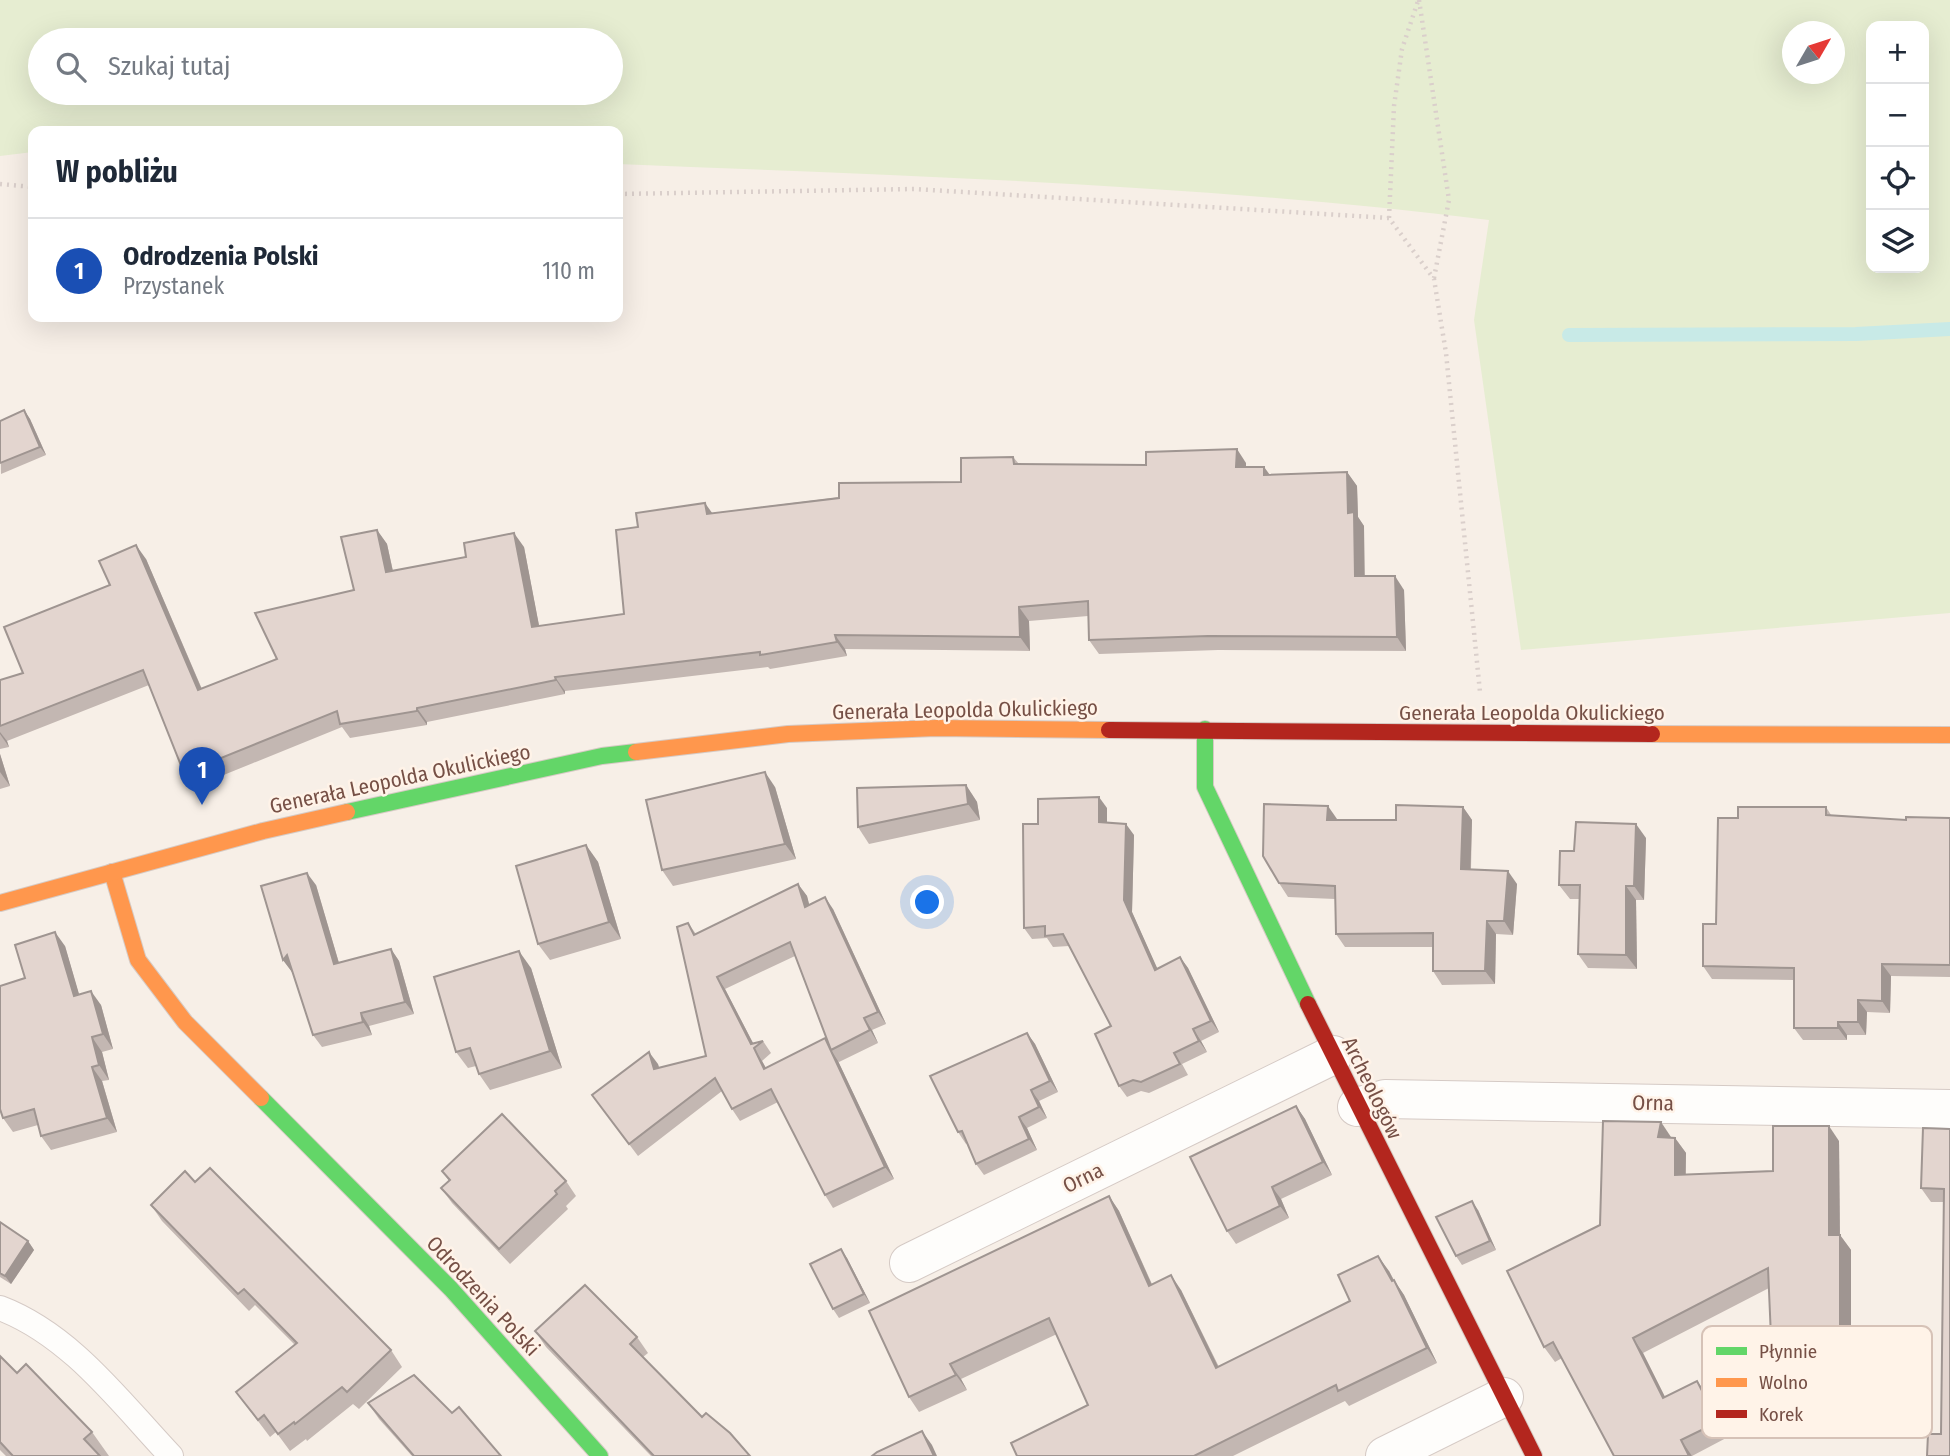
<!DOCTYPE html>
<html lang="pl">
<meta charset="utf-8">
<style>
body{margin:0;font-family:"Fira Sans Condensed",sans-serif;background:#f6f6f7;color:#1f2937}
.controls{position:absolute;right:21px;top:21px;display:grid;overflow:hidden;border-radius:14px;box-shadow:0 7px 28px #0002}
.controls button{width:63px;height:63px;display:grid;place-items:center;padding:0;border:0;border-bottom:2px solid #e0e1e3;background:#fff;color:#1f2937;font:35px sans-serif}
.compass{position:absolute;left:1782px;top:21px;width:63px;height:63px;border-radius:50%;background:#fff;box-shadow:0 7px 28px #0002;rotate:51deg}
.you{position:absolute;left:928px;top:903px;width:24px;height:24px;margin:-18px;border:5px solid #fff;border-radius:50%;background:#1a73e8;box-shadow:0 0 0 10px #1a73e833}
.badge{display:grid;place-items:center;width:46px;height:46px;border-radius:50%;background:#111827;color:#fff;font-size:23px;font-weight:700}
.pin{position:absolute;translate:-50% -58px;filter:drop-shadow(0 2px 4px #0008)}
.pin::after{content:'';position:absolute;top:37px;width:24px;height:21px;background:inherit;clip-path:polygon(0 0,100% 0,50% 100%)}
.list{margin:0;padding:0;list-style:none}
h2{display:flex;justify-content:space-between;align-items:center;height:91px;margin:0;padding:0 28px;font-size:30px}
h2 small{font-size:23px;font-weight:400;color:#747a83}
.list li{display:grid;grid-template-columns:46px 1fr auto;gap:21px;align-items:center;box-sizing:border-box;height:105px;padding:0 28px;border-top:2px solid #e0e1e3}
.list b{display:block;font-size:26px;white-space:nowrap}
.list p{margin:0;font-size:23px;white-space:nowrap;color:#747a83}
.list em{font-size:23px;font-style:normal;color:#747a83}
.icon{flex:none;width:38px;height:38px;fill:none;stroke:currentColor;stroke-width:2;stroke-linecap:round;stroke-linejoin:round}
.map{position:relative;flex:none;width:1950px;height:1456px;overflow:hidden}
.search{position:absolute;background:#fff;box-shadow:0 7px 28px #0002;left:28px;top:28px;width:595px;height:77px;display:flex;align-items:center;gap:18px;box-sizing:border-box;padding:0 24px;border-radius:38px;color:#747a83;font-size:26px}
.panel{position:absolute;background:#fff;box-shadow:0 7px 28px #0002;left:28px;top:126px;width:595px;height:196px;border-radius:14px}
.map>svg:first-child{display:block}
.green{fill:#e6edd1;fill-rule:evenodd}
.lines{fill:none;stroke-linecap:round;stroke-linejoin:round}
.stream{stroke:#c8eae7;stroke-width:14}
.lane-casing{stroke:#d5cac5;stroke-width:26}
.street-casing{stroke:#d5cac5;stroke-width:40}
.fast-casing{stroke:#d6cac4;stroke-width:18}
.slow-casing{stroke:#d6cac4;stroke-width:18}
.jam-casing{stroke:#d6cac4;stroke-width:18}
.path{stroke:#dacfcb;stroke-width:4.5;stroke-dasharray:2 5;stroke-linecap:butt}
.lane{stroke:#fefdfb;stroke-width:24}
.street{stroke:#fefdfb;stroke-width:38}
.fast{stroke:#63d668;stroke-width:16}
.slow{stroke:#ff974d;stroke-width:16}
.jam{stroke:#b3261e;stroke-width:16}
.wall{fill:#c3b7b2;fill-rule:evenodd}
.shaded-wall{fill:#9f9591}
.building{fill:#e3d5cf;stroke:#9f9591;stroke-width:2}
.labels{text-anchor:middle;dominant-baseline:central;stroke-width:5;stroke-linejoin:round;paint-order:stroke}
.street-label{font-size:21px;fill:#765046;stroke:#fff3e8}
.key{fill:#fff3e8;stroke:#d6c2b7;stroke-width:2}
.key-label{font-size:19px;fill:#765046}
</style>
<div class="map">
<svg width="1950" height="1456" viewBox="0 0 1950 1456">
<rect width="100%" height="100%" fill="#f7efe7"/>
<!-- green -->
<path class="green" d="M0,0h1950v613l-429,37 -47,-330 15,-100c-289,-36 -581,-44 -871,-56v-33h-585v21l-33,4zM1871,26h53v242h-53zM1792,32h42v42h-42zM40,40h571v53h-571z"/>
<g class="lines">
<!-- stream -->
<path class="stream" d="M1569,335l287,-1 94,-5"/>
<!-- lane casing -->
<g class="lane-casing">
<path id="lane" d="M0,1308c71,27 120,94 171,148"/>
</g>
<!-- street casing -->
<g class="street-casing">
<g id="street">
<path d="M1357,1107l28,-8 565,10"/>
<path d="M909,1263l424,-208"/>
<path d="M1385,1456l119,-59"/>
</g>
</g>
<!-- fast casing -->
<g class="fast-casing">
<g id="fast">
<path d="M1205,729v58l103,217"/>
<path d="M347,812l255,-56 34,-4"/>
<path d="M261,1098l190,191 149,167"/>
</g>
</g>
<!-- slow casing -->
<g class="slow-casing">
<g id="slow">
<path d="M1652,734l298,1"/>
<path d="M636,752l152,-18 148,-6 173,2"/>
<path d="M112,872l26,88 47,62 76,76"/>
<path d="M0,903l263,-72 84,-19"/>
</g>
</g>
<!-- jam casing -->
<g class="jam-casing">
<g id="jam">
<path d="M1109,730l543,4"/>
<path d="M1308,1004l226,452"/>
</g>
</g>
<!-- path -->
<g class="path">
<path d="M1419,0l30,200 -15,78"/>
<path d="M0,184l33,3"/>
<path d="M618,194l296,-5 475,29 45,61 12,74 34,339"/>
<path d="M1389,218l5,-112 8,-57 16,-48"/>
</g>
<!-- lane -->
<use href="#lane" class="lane"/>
<!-- street -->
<use href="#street" class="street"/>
<!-- fast -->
<use href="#fast" class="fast"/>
<!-- slow -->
<use href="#slow" class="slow"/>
<!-- jam -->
<use href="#jam" class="jam"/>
</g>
<!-- wall -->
<g class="wall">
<path d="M24,410l6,9 16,36 -45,19 -1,-53z"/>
<path d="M1013,457l6,7 127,1 100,-2v4h18l6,8 77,-3 10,14 1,31 6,9v50l40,14 2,61 -188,-1 -119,4 -10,-14 -1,-24 -59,5 1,30 -185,-2 2,7 -77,13 -2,-2 -203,24v3l-138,28v3l-77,13 -8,-11 -148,60 -10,-14 -35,-88 -142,56 2,6 -9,2v-69l23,-7 87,-88 36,-26 56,130 75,-30 77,-69 23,-60 10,14 6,27 131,-24 15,79 85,-12 14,-87 74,-14 249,-31z"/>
<path d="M0,754l10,32 -10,3z"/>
<path d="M966,785l11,17 3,18 -111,24 -11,-17z"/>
<path d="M775,787l21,72 -123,27 -11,-16z"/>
<path d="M1463,807l9,13 -1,49 46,15 -4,51 -17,-1 -1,50 -53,1 -9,-14v-24h-88l-9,-13 -1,-35 -47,-2 -9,-14 58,-64v1h59z"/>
<path d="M1826,807l5,8 75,5 44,-2v159l-59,-1 -1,37 -23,-1 -1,23h-19v5h-44l-9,-12v-48l-82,-1 -9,-13 13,-42 22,-106z"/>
<path d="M1107,808v14l27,13 -2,77 25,57 23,-12 8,11 31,64 -18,9 6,11 -25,12 6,11 -39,18 -8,-2 -14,6 -8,-11 -8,-60 -42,-80 -16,1 -6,-9 -15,1 -8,-11 14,-104z"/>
<path d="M1646,838l-2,62h-8l1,69 -49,-1 -10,-14 2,-55h-10l-11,-14 15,-34z"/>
<path d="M586,845l12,17 23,77 -71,21 -12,-16z"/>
<path d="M798,884l9,12 2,9 24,4 53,115 -14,6 6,13 -39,19 -1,-1 56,118 -61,29 -8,-13 -47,-93 -38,19 -8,-12 -10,-18 -84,65 -37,-49 57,-43 1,4 47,-12 -18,-133 8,11zM795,956l33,87 -3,-5 -59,30 -4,-7 9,-8 -8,-12 -10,2 -28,-54z"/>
<path d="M316,885l23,78 52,-14 8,12 15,53 -45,12 3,9 -50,12 -9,-12 -20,-64 -1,1 -9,-12z"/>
<path d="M65,946l14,49 22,10 12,44 -11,3 7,28 -7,1 15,51 -66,18 -10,-14 -3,-11 -25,7 -10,-14 22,-140z"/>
<path d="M531,968l31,100 -72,22 -11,-16 -3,-8 -8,2 -12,-16z"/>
<path d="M1027,1033l8,11 23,48 -19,9 8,17 -20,10 10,22 -53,25 -8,-11 -9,-21 -1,1 -8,-12z"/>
<path d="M1296,1106l9,13 27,56 -51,24 8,19 -53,26 -9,-13z"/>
<path d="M1950,1129l-9,305 3,-232h-13l-10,-14z"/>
<path d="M1671,1138h4l11,15v22l87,-4 66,-30 1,94 11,15v127l-69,-2 -10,-15 -3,-72 -126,65 22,44 32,-16 11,15 20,41 -36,19 -130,-98 -7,4 -11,-15 56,-122z"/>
<path d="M442,1171l124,10 10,15 -10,10 2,3 -58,55 -58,-61 -11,-15 8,-7z"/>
<path d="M195,1182l196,168 11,17 -43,42 -6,-5 -46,37 -1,-2 -16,12 -14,-19 -6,5 -34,-45 59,-47 -40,-40 -6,6 -87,-90 -11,-16z"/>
<path d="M1109,1196l10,15 33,73 29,6 38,77 131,-66 39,-30 5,9 10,15 33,68 -88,43 -4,-5 -112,55h-216l71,-51 -31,-71 -96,45 6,11 -48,22 -10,-15z"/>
<path d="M1478,1210l18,40 -34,15 -6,-9z"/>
<path d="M0,1222l28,19 6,9 -23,34 -11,-7z"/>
<path d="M847,1258l23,45 -31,15 -6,-9z"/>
<path d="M535,1331l102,6 11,16 -5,4 59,60 48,39h-99l-105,-109z"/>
<path d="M0,1356l17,17 75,59 17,24h-103l-6,-6z"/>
<path d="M368,1403l84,10 49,43h-89l-33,-37z"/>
</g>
<!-- shaded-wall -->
<g class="shaded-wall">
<path d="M24,410l6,9 16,36 -6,-8z"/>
<path d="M1237,449l9,14v18l-10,-14z"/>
<path d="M1264,467l10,14 -10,-6z"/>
<path d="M1347,472l10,14 1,31 6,9 1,64 -10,-14 -7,-63z"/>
<path d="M705,503l10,14 -8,-3z"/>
<path d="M377,530l10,14 9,42 -10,-14z"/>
<path d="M514,533l10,14 18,94 -10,-14z"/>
<path d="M136,545l10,14 62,145 -10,-14z"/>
<path d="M1395,576l9,14 2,61 -9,-14z"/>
<path d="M1019,607l10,14 1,30 -10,-14z"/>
<path d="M835,635l10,14 2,7 -10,-14z"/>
<path d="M555,677l10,14v3l-9,-14z"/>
<path d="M417,708l10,14v3l-10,-14z"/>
<path d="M0,732l7,9 2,6 -9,-13z"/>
<path d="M0,754l10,32 -10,-14z"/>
<path d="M765,772l10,15 21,72 -11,-15z"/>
<path d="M966,785l11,17 3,18 -12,-16z"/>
<path d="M1099,797l8,11v25l-8,-11z"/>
<path d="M1328,806l9,13v14l-10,-13z"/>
<path d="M1463,807l9,13 -2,62 -9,-13z"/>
<path d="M1126,824l8,11 -2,77 31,69 -8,-11 -31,-70z"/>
<path d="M1636,824l10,14 -2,62 -10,-14z"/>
<path d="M586,845l12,17 23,77 -12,-17z"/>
<path d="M1508,871l9,13 -4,51 -9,-14z"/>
<path d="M307,873l9,12 27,92 -9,-13z"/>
<path d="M798,884l9,12 6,23 -8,-12z"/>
<path d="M1626,886l10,14 1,69 -11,-14z"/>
<path d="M825,897l8,12 53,115 -8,-12z"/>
<path d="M1487,921l9,13 -1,50 -10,-13z"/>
<path d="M55,932l10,14 19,65 -10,-15z"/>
<path d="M391,949l8,12 15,53 -9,-12z"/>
<path d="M519,951l12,17 31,100 -12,-17z"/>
<path d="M287,955l9,12 -4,5 -9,-12z"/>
<path d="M1180,957l8,11 31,64 -8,-11z"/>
<path d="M1882,964l9,12 -1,37 -8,-12z"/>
<path d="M717,977l8,12 30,58 -4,-3z"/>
<path d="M91,991l10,14 12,44 -10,-15z"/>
<path d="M1858,1000l9,12 -1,23 -8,-13z"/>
<path d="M361,1013l8,13 3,9 -9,-13z"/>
<path d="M864,1018l8,12 6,13 -8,-13z"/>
<path d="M1838,1022l9,13v5l-9,-12z"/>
<path d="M1193,1029l8,12 6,11 -8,-11z"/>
<path d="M1027,1033l8,11 23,48 -8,-11z"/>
<path d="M92,1037l10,15 7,28 -10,-15z"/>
<path d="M825,1038l8,11 -2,1 7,11 56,118 -9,-12z"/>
<path d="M754,1048l8,13 11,20 -9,-12z"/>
<path d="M649,1052l9,12 5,18 -9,-13z"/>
<path d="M92,1067l10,14 15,51 -10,-14z"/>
<path d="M1031,1090l8,11 8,17 -8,-11z"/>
<path d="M1296,1106l9,13 27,56 -9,-13z"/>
<path d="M1019,1117l8,11 10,22 -8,-11z"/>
<path d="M1661,1122l10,15h-13z"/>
<path d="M1829,1126l10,15 1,109 -11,-15z"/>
<path d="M1675,1138l11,15 -1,38 -10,-16z"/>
<path d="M1272,1187l9,12 8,19 -9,-12z"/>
<path d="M1109,1196l10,15 40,90 -10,-15z"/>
<path d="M1472,1201l6,9 18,40 -6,-9z"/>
<path d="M1840,1235l11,15v127l-11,-15z"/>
<path d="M28,1241l6,9 -23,34 -6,-8z"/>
<path d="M841,1249l6,9 23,45 -6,-9z"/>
<path d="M1378,1256l11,15 8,16 -3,-7 10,15 33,68 -10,-15z"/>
<path d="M1171,1275l10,15 45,93 -10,-15z"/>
<path d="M1633,1338l10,15 30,60 -10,-15z"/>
<path d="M950,1364l11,15 6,11 -11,-15z"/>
<path d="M1697,1381l11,15 20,41 -10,-15z"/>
<path d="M922,1431l10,14 5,11h-3z"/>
<path d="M1681,1440l11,16h-3z"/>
</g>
<!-- building -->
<g class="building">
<path d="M24,410l16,37 -40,16v-42z"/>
<path d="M1237,449l-1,18h28v8l83,-3 1,41 6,-1 1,64h40l2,61 -189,-1 -119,4 -1,-39 -69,6 1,30 -185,-2 2,7 -77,13v-3l-205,25 1,3 -139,28v3l-77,13 -3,-13 -153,62 -41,-103 -143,56v-46l23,-7 -19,-46 106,-42 -11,-24 37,-16 62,145 79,-31 -22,-46 99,-23 -13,-53 36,-7 9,42 80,-15 -2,-14 50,-10 18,94 92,-13 -8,-84 22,-3 -2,-14 69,-10 2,11 132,-16v-15l122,-1v-24l52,-1 1,7 132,1v-13z"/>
<path d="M765,772l20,72 -123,26 -16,-70z"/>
<path d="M966,785l2,19 -110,23 -1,-39z"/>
<path d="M1099,797v25l27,2 -2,76 31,70 25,-13 31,64 -18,8 6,12 -25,12 6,11 -39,18 -8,-2 -14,6 -24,-52 16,-8 -48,-92 -18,2v-10l-21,2 -1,-104h15v-25z"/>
<path d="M1264,804l64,2 -1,14h69v-15l67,2 -2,62 47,2 -4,50h-17l-2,50h-52v-38l-97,1 -1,-48 -56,-3 -16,-27z"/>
<path d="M1738,807h88v8l80,5v-3l44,1v147l-68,-1v37l-24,-1v22h-20v6h-44v-60l-91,-2v-42h13l2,-106h20z"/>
<path d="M1576,822l60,2 -2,62h-8v69l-48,-1 2,-69h-21l1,-34h14z"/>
<path d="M586,845l23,77 -71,22 -22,-78z"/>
<path d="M307,873l27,91 57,-15 14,53 -44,11 2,9 -50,13 -26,-80 -4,5 -22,-74z"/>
<path d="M798,884l7,23 20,-10 53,115 -14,6 6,12 -39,20 -41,-108 -73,35 34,67 12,-3 -9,7 10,21 61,-31 60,129 -60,28 -54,-106 -39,20 -17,-31 -86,66 -37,-49 57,-43 5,17 52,-13 -29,-129 11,-4 6,12z"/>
<path d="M55,932l19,64 17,-5 12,43 -11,3 7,28 -7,2 15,51 -66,18 -7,-27 -31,9 -3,-9v-123l25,-8 -10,-33z"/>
<path d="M519,951l31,100 -71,23 -9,-26 -14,4 -22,-75z"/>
<path d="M1027,1033l23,48 -19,9 8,17 -20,10 10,22 -53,25 -14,-33 -4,1 -28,-56z"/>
<path d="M1296,1106l27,56 -51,25 8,19 -53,25 -37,-74z"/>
<path d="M502,1114l64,67 -11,10 2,3 -58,55 -58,-61 9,-8 -8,-9z"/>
<path d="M1603,1121l58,1 -3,15 17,1v37l98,-4v-45h56v109h11v127l-68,-2 -4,-92 -135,70 30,60 34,-17 21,41 -37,18 8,16h-75l-61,-114 -9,5 -37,-76 93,-46z"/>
<path d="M1923,1128l27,1v327h-23l1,-22h13l3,-245 -23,-1z"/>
<path d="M210,1168l181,182 -44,42 -5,-5 -47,37 -1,-2 -16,12 -14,-19 -6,5 -22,-28 61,-49 -53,-54 -6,5 -87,-89 34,-34 10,11z"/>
<path d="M1109,1196l40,90 22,-11 45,93 134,-67 -12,-26 40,-19 14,25 2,-1 33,68 -89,43 -2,-6 -142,71h-177l-6,-13 77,-38 -39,-87 -99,46 6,11 -47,22 -40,-86z"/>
<path d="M1472,1201l18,40 -34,15 -20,-39z"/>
<path d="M0,1222l28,19 -23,35 -5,-3z"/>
<path d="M841,1249l23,45 -31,15 -23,-45z"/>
<path d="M585,1285l52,52 -7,7 72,73 4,-4 24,20 20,23h-96l-119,-125z"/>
<path d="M0,1356l17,17 9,-9 66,68 -8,7 16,17h-87l-13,-14z"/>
<path d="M414,1375l38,38 7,-6 42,49h-87l-46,-53z"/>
<path d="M922,1431l12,25h-62l5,-4z"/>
</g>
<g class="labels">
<!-- street labels -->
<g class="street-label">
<text transform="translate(965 710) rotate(-1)">Generała Leopolda Okulickiego</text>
<text x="1532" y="713">Generała Leopolda Okulickiego</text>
<text transform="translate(400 779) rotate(-12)">Generała Leopolda Okulickiego</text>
<text transform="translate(1372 1088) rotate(64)">Archeologów</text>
<text transform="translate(1653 1103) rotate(1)">Orna</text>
<text transform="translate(1083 1178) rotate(-26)">Orna</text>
<text transform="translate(483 1296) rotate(47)">Odrodzenia Polski</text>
</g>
</g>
<!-- legend -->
<rect x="1702" y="1326" width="230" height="112" rx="10" class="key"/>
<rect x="1716" y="1347" width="31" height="8" fill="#63d668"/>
<rect x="1716" y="1378" width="31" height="9" fill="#ff974d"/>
<rect x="1716" y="1410" width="31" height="8" fill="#b3261e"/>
<g class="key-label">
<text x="1759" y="1358">Płynnie</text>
<text x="1759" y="1389">Wolno</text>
<text x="1759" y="1421">Korek</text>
</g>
</svg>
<div class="controls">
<button>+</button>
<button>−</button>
<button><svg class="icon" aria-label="locate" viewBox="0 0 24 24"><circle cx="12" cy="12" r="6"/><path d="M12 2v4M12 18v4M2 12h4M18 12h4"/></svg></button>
<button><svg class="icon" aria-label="layers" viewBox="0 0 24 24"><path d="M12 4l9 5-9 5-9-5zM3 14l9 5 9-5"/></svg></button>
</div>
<svg class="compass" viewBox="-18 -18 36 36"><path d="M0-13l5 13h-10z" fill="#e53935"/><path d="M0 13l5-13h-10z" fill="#747a83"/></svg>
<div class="you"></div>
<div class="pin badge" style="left:202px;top:805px;background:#1a4fb4">1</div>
<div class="search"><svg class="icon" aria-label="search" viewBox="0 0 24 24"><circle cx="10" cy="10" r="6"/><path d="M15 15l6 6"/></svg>Szukaj tutaj</div>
<section class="panel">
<h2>W pobliżu<small></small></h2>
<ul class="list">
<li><span class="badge" style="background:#1a4fb4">1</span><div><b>Odrodzenia Polski</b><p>Przystanek</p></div><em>110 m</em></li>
</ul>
</section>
</div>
